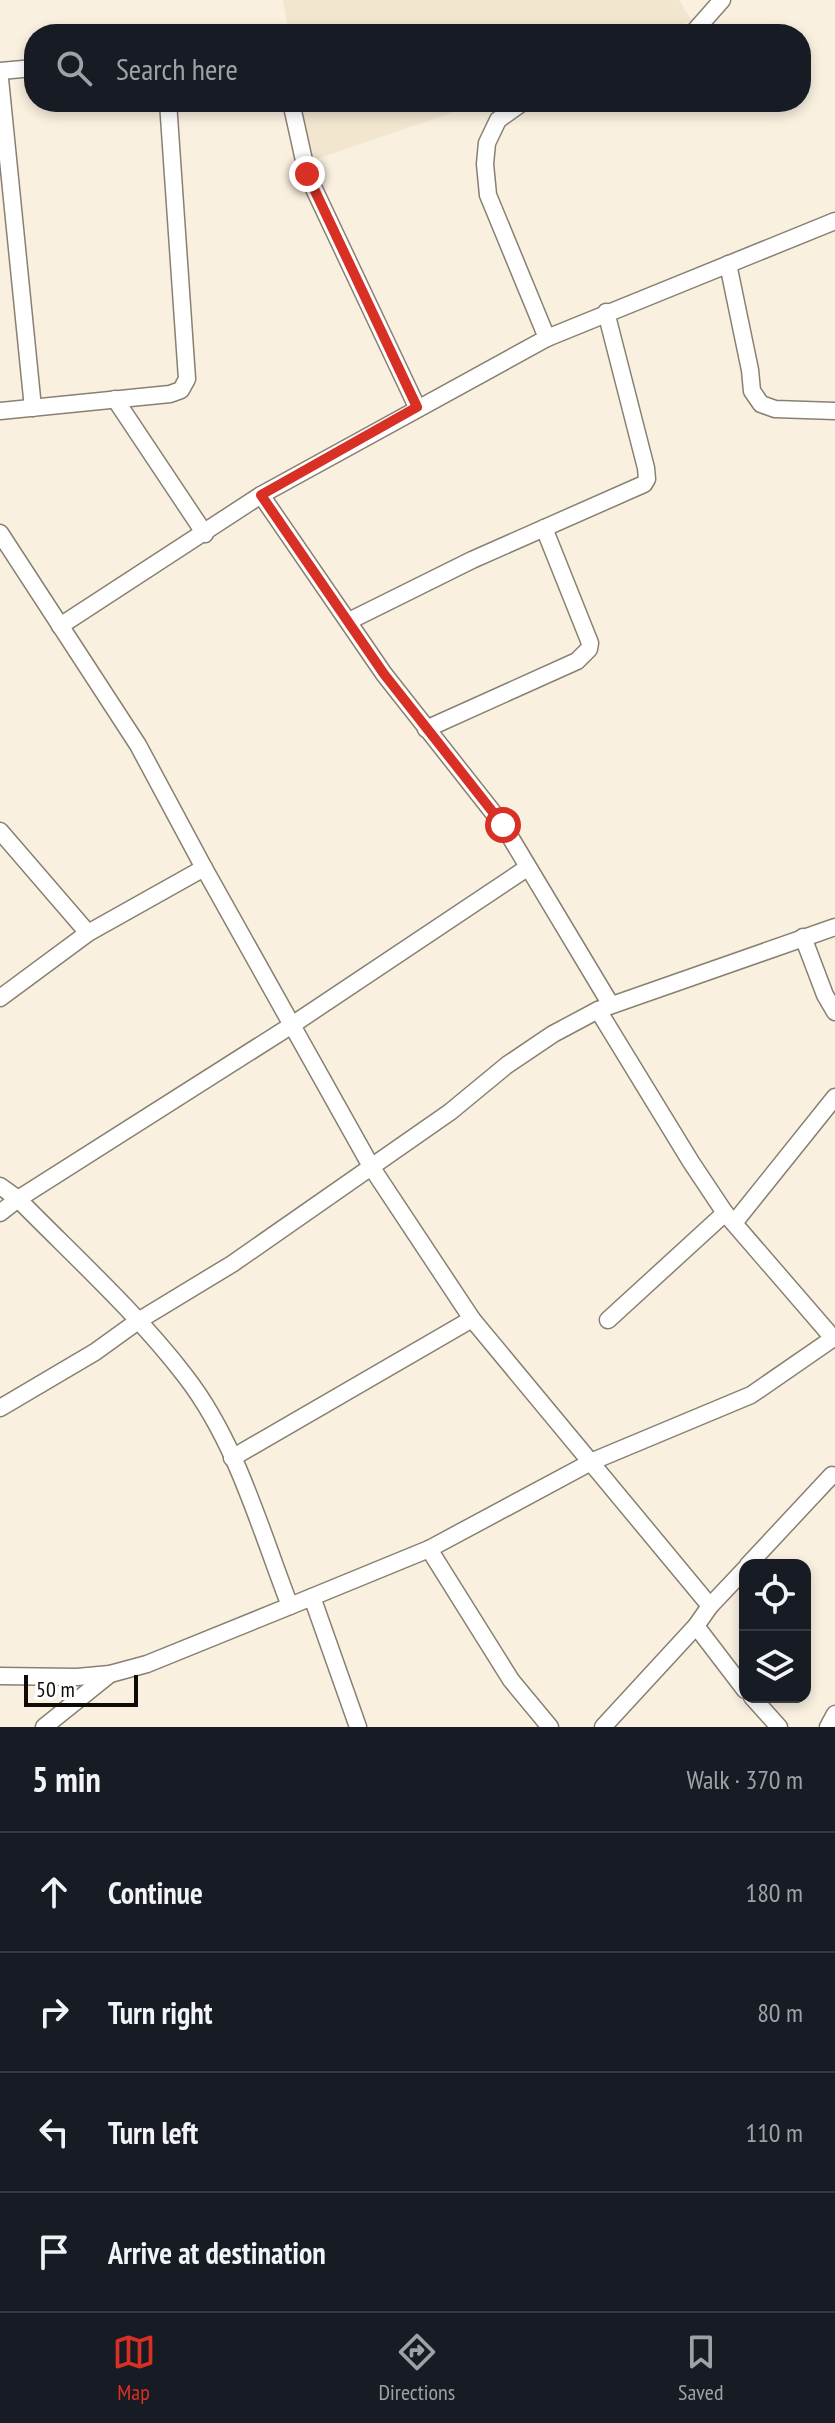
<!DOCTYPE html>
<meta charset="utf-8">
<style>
body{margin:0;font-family:"PT Sans Narrow",sans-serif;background:#20242c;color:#f1f3f6}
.controls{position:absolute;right:24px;bottom:24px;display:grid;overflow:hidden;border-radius:16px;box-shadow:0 4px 12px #0003}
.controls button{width:72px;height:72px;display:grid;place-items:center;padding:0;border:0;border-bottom:2px solid #363941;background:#171b24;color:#f1f3f6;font:40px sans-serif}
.scale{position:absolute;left:24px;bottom:20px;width:114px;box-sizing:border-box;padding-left:8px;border:4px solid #0f0c07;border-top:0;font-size:22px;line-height:28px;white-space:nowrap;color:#0f0c07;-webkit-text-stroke:6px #fefefe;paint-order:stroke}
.stop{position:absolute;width:24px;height:24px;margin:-18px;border:6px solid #d93025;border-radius:50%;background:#fff}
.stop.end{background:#d93025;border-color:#fff;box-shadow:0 2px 8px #0008}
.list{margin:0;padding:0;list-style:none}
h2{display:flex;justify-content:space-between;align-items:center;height:104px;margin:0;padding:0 32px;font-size:34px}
h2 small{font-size:26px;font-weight:400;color:#9ea1a6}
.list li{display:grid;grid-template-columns:52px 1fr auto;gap:24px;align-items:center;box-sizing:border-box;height:120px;padding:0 32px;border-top:2px solid #363941}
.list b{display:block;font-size:30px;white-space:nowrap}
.list em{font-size:26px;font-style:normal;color:#9ea1a6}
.icon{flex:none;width:44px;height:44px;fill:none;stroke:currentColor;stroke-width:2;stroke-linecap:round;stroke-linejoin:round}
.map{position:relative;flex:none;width:835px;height:1727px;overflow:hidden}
.search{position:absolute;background:#171b24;box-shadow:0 4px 12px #0003;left:24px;right:24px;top:24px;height:88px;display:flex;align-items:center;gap:20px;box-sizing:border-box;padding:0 28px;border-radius:32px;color:#9ea1a6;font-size:30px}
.sheet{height:584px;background:#171b24}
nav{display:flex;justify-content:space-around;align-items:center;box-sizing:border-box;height:112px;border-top:2px solid #363941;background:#171b24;font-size:22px;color:#9ea1a6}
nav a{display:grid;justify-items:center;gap:4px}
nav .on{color:#d93025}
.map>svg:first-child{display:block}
.built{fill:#f2e6cf}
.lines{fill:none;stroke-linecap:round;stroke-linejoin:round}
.minor-casing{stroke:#888071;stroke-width:19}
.minor{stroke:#fff;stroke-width:16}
.route{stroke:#d93025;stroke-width:10}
</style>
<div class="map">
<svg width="835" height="1727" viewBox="0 0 835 1727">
<rect width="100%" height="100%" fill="#f9f0e0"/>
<!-- built -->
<g class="built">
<path d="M283,0h396l13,21 -34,13h-369z"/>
<path d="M299,102h184l-178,61z"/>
</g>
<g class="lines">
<!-- minor casing -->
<g class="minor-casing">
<g id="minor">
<path d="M692,34l30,-34"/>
<path d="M0,71l34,-3"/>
<path d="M0,79l33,329"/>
<path d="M523,102l-25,18 -11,23 -2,21 3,31 59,143"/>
<path d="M293,111l14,63 110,233"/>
<path d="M728,264l22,106 2,21 9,13 14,5 60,2"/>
<path d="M115,399l90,135"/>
<path d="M0,411l170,-17 11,-4 6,-11 -19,-277"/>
<path d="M261,495l123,179 119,151 108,180"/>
<path d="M0,533l138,212 66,123 168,300 100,151 238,287"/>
<path d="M349,621l123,-61 172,-76 3,-5 -1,-11 -40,-156"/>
<path d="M60,626l201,-131 286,-157 288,-117"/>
<path d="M426,729l151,-68 12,-12 1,-6 -46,-115"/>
<path d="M0,831l88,102"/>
<path d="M803,937l22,58 10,17"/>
<path d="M0,998l88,-65 116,-65"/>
<path d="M598,1010l93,152 34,51 108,125"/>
<path d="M0,1186l18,13c57,58 119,114 168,178 51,66 74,152 104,229"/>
<path d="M0,1213l18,-14 274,-174 235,-157"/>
<path d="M734,1223l101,-126"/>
<path d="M608,1320l117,-107"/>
<path d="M0,1408l95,-56 43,-31 94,-57 218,-152 57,-47 46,-31 45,-24 237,-83"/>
<path d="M232,1458l240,-139"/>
<path d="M429,1549l82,131 39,47"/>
<path d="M748,1565l84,-90 3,1"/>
<path d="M312,1597l46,130"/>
<path d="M696,1626l49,64"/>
<path d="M0,1676l77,1 33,-3 37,-10 143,-58 139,-57 164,-88 158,-66 84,-58"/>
<path d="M752,1697l27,30"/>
<path d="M44,1727l66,-53"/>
<path d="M603,1727l93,-101 14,-20 35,-37"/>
<path d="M828,1727l7,-13"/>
</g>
</g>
<!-- minor -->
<use href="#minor" class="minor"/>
</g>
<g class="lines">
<!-- route -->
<path class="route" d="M307,174l110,233 -156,88 123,179 119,151"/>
</g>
</svg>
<div class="controls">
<button><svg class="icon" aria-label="locate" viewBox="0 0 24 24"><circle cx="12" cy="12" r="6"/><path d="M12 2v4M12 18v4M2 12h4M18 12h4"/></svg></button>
<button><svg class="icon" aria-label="layers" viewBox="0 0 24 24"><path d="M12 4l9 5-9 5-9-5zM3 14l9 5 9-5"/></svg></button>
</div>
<div class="scale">50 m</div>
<div class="stop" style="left:503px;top:825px"></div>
<div class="stop end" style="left:307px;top:174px"></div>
<div class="search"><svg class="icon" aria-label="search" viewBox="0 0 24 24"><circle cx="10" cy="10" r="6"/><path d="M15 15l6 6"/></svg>Search here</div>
</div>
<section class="sheet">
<h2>5 min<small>Walk · 370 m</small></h2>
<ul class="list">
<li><svg class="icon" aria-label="ahead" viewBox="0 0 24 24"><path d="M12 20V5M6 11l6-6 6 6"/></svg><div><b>Continue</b></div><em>180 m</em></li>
<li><svg class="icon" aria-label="right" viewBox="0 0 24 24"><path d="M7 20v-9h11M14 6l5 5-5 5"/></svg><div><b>Turn right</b></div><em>80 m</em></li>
<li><svg class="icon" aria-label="left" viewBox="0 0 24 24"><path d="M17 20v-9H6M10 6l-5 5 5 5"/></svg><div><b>Turn left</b></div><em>110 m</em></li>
<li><svg class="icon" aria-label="arrive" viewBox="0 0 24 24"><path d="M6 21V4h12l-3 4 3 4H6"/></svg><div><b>Arrive at destination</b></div></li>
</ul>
</section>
<nav>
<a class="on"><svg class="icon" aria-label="map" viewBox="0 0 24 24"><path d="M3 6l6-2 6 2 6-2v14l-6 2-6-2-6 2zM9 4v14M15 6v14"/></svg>Map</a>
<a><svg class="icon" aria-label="directions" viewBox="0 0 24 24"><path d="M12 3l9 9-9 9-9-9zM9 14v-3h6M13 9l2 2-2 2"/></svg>Directions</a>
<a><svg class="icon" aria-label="saved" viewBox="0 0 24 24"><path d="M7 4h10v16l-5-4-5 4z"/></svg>Saved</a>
</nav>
